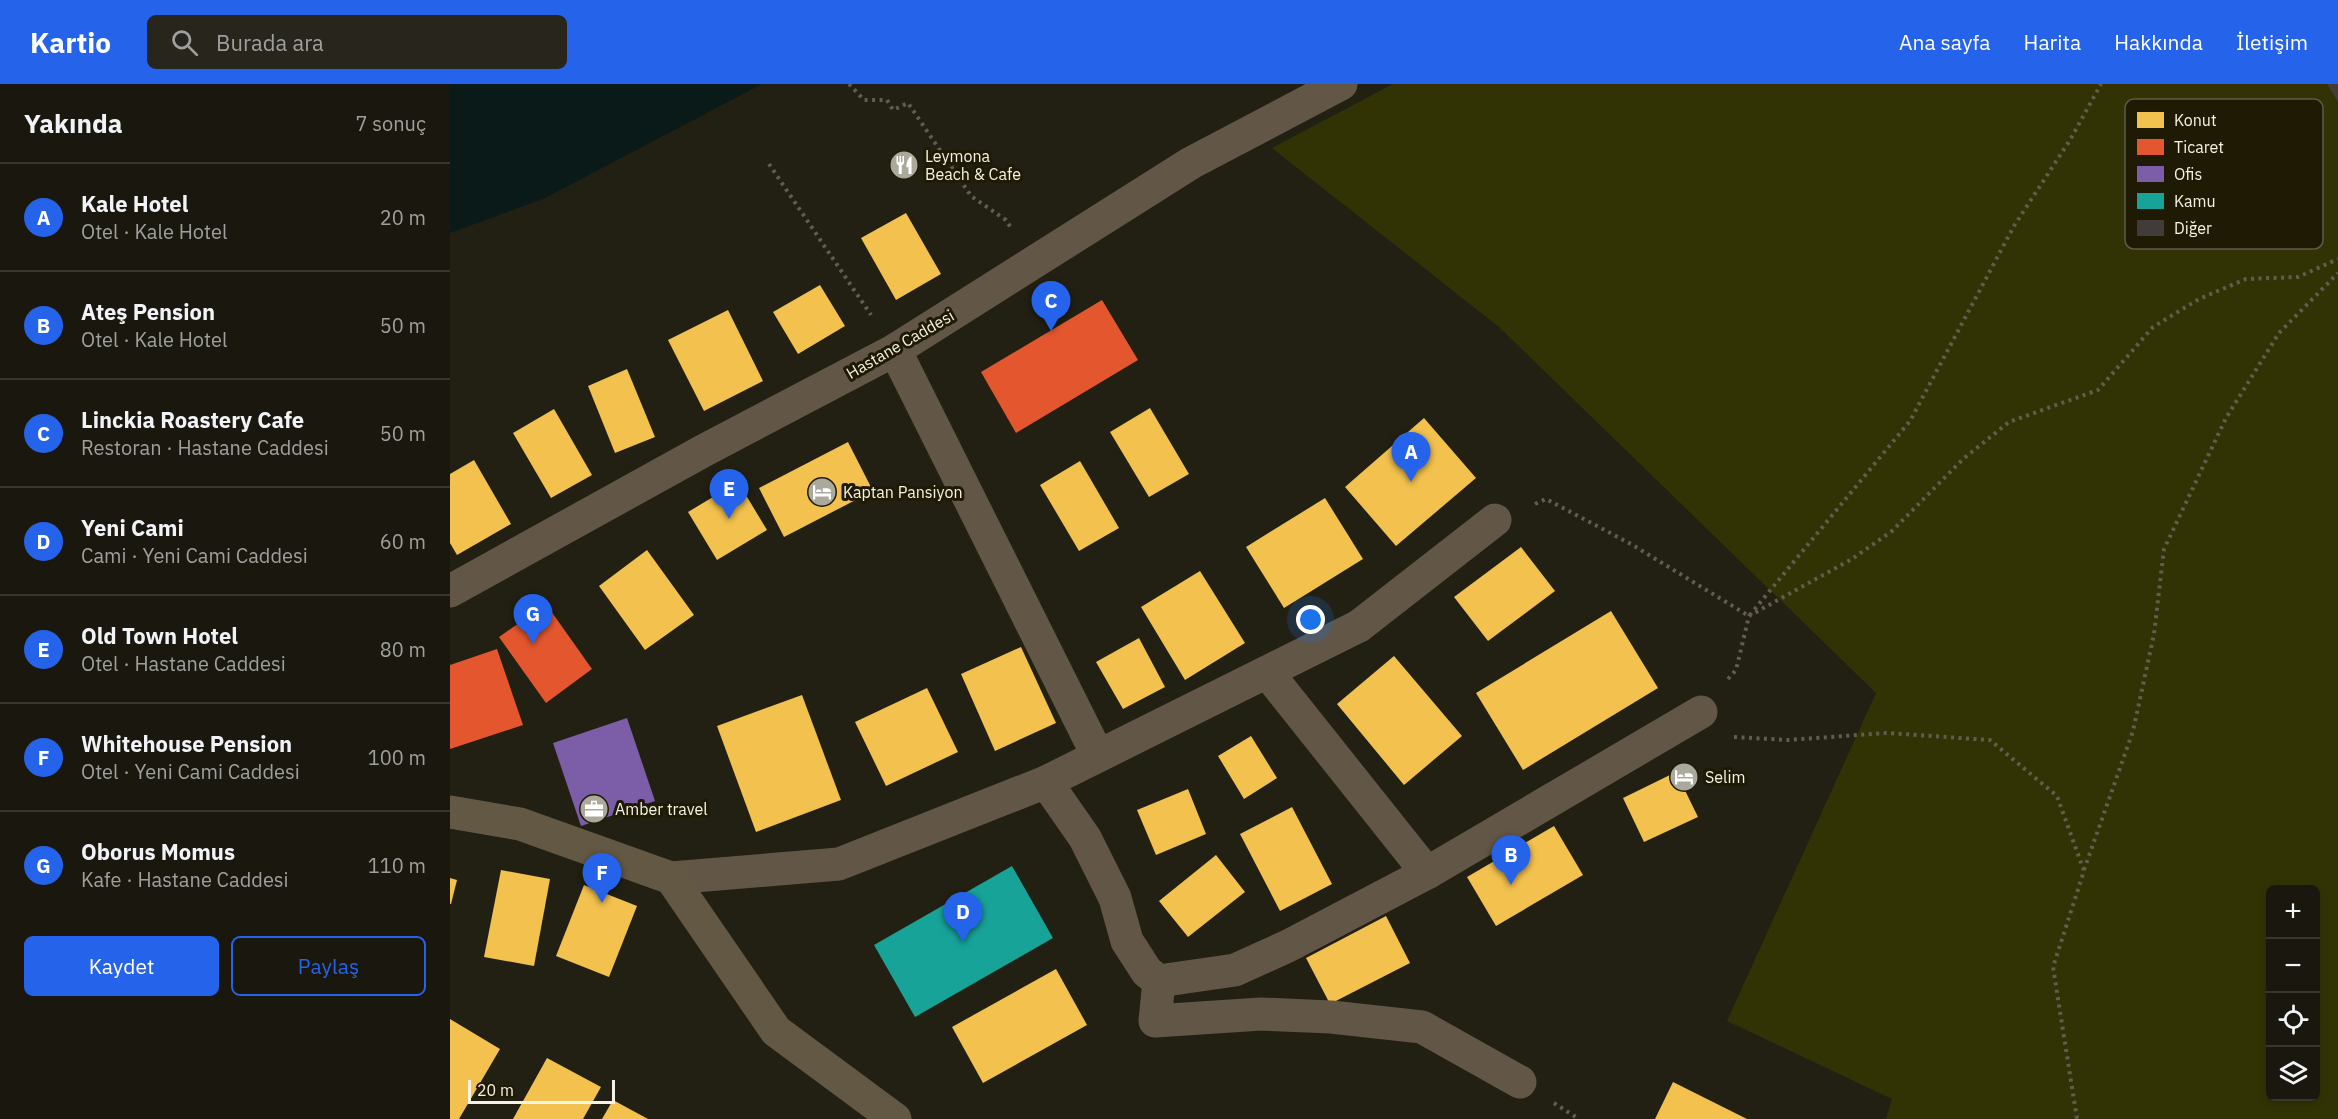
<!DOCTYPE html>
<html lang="tr">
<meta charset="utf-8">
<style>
body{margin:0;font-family:"IBM Plex Sans",sans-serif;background:#27251c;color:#f1f3f6}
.controls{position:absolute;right:18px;bottom:18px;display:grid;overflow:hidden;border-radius:9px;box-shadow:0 3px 9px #0003}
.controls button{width:54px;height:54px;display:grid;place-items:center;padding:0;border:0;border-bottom:2px solid #38372e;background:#1a180e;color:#f1f3f6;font:30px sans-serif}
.scale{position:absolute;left:18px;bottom:15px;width:147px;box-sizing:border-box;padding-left:6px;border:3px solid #f5f3e5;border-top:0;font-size:16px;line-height:21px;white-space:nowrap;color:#f5f3e5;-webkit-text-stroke:4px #1f1a04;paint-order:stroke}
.you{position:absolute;left:861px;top:536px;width:21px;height:21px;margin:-15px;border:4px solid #fff;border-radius:50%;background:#1a73e8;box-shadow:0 0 0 9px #1a73e833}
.badge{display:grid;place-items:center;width:39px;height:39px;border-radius:50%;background:#2563eb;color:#fff;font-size:20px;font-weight:700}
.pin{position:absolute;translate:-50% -50px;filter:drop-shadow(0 2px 3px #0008)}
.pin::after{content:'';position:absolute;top:32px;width:21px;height:18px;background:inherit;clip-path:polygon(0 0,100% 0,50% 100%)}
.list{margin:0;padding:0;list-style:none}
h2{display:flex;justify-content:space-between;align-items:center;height:78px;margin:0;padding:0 24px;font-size:26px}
h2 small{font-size:20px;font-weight:400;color:#9fa09e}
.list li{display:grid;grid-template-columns:39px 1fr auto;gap:18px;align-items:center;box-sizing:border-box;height:108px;padding:0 24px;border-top:2px solid #38372e}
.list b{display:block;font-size:22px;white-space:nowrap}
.list p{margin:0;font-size:20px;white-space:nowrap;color:#9fa09e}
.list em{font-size:20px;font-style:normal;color:#9fa09e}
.actions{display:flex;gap:12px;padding:18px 24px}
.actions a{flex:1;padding:14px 0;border:2px solid #2563eb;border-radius:9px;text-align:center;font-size:21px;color:#2563eb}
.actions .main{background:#2563eb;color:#fff}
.icon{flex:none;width:33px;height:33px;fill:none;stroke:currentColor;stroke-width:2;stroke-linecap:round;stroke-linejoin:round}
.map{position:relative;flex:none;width:1888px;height:1035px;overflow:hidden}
header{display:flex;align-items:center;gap:36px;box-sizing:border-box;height:84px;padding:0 30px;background:#2563eb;color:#fff}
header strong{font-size:28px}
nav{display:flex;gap:33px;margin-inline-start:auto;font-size:21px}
.search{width:420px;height:54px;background:#27251c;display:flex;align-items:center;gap:15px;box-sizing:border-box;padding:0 21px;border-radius:9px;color:#9fa09e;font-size:22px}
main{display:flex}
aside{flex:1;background:#1a180e}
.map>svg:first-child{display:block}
.green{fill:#323305;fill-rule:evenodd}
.water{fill:#091a19}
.homes{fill:#f2c14e}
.shops{fill:#e4572e}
.offices{fill:#7b5ea7}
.public{fill:#17a398}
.building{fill:#413c38}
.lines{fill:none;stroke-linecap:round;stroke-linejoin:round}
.path{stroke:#635c4f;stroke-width:4;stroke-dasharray:3 4.5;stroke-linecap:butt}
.pedestrian{stroke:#625746;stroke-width:33}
.minor{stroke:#625746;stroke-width:33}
.secondary{stroke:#635843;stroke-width:33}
.labels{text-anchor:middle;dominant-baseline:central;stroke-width:6;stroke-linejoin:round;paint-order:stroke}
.poi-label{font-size:16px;fill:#f5f3e5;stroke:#1f1a04;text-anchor:start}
.street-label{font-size:16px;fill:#f5f3e5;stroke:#1f1a04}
.key{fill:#1f1a04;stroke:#5f5b48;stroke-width:1.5}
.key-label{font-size:16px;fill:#f5f3e5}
</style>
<header>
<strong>Kartio</strong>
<div class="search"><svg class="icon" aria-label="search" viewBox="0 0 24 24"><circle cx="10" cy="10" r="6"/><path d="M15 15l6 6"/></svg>Burada ara</div>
<nav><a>Ana sayfa</a><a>Harita</a><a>Hakkında</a><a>İletişim</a></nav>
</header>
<main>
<aside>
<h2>Yakında<small>7 sonuç</small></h2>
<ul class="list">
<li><span class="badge">A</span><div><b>Kale Hotel</b><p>Otel · Kale Hotel</p></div><em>20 m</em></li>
<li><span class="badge">B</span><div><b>Ateş Pension</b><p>Otel · Kale Hotel</p></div><em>50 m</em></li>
<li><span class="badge">C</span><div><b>Linckia Roastery Cafe</b><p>Restoran · Hastane Caddesi</p></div><em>50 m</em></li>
<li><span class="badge">D</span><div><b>Yeni Cami</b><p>Cami · Yeni Cami Caddesi</p></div><em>60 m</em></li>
<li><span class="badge">E</span><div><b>Old Town Hotel</b><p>Otel · Hastane Caddesi</p></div><em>80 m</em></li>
<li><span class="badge">F</span><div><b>Whitehouse Pension</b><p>Otel · Yeni Cami Caddesi</p></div><em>100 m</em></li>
<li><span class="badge">G</span><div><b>Oborus Momus</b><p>Kafe · Hastane Caddesi</p></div><em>110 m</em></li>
</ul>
<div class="actions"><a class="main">Kaydet</a><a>Paylaş</a></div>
</aside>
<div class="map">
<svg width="1888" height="1035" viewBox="0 0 1888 1035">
<rect width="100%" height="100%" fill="#222013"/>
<!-- green -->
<path class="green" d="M943,0h945v1035h-452l6,-20 -165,-78 149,-328 -377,-366 -227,-179zM1820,806h46v206h-46z"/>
<!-- water -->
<path class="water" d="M0,0h312l-219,115 -93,34z"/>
<!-- homes -->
<g class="homes">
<path d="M456,129l35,61 -45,26 -35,-62z"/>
<path d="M370,201l25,41 -47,28 -25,-42z"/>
<path d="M278,226l35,71 -59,30 -36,-71z"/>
<path d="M177,285l28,68 -40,16 -27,-67z"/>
<path d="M700,324l39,66 -40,23 -39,-65z"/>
<path d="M104,325l38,66 -41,23 -38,-65z"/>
<path d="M974,334l52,60 -80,68 -51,-59z"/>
<path d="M398,358l25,49 -89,46 -25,-49z"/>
<path d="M24,376l37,64 -54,31 -7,-12v-69z"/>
<path d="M630,377l39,67 -40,23 -39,-66z"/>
<path d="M288,398l29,48 -50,30 -29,-48z"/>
<path d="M875,414l38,61 -79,49 -38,-61z"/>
<path d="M1071,463l34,44 -67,50 -34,-44z"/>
<path d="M197,466l47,65 -49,35 -46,-64z"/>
<path d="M750,487l45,72 -60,37 -44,-73z"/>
<path d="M1161,527l47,77 -135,82 -47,-77z"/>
<path d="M689,554l26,49 -42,22 -27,-47z"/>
<path d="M571,563l35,76 -61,28 -34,-77z"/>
<path d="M944,572l68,80 -58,49 -67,-81z"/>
<path d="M477,604l31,64 -72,34 -31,-64z"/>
<path d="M352,611l39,105 -85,32 -39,-106z"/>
<path d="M801,652l26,42 -33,21 -26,-43z"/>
<path d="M1226,688l22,45 -54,25 -21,-44z"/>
<path d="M738,705l18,45 -50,21 -19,-45z"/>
<path d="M842,723l40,77 -52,27 -40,-77z"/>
<path d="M1104,742l29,49 -87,51 -29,-49z"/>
<path d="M766,771l29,37 -57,45 -29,-36z"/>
<path d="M51,786l49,9 -16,87 -50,-9z"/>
<path d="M0,794l7,2 -6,24h-1z"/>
<path d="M134,801l53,21 -28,71 -53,-21z"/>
<path d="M936,832l24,47 -80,41 -24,-46z"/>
<path d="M606,885l31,56 -104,58 -31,-56z"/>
<path d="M0,935l50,30 -41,70h-9z"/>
<path d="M97,974l54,29 -18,32h-70z"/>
<path d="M1223,998l74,37h-92z"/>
<path d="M163,1016l35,19h-46z"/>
</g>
<!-- shops -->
<g class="shops">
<path d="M652,216l36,60 -122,73 -35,-61z"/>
<path d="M96,520l46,65 -46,34 -47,-66z"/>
<path d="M47,565l26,76 -73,24v-84z"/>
</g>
<!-- offices -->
<path class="offices" d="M177,634l28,83 -74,25 -28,-83z"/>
<!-- public -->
<path class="public" d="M562,782l41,72 -138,79 -41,-72z"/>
<!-- building -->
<path class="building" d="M1877,0h11v18z"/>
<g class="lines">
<!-- path -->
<g class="path">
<path d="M399,0l15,16h23l6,10 15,-7 63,93 35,24 5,8"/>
<path d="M319,80l102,151"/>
<path d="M1085,420l11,-5 85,45 118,72 161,-195 104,-195 56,-86 31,-56"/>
<path d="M1278,595l8,-9 13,-54 103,-57 40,-28 71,-72 46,-37 89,-32 55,-63 46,-28 47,-20 52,-2 40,-18"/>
<path d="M1284,653l54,3 98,-7 104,7 67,56 27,75 -31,96 24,152"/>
<path d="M1634,786l49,-139 21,-97 10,-85 62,-131 53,-85 59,-60"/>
<path d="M1104,1019l25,16"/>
</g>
<!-- pedestrian -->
<path class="pedestrian" d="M909,542l136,-106"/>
<!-- minor -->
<g class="minor">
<path d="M445,266l203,406"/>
<path d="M0,507l253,-140 192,-101 296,-187 150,-79"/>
<path d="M817,588l160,201"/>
<path d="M596,698l39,56 30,60 12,43 20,31 12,9 76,-11 53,-24 139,-73 274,-161"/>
<path d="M221,794l168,-14 207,-82 313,-156"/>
<path d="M709,897l-4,40 106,-7 70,3 91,10 98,55"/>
</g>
<!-- secondary -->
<path class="secondary" d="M0,728l70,12 151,54 105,153 119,88"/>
</g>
<!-- icons -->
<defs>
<g id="restaurant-disc" transform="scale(1.5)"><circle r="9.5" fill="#aba99c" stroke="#1f1a04"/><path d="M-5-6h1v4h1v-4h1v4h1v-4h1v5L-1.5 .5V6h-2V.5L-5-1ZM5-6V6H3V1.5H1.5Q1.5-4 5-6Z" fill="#fff"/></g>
<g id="hotel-disc" transform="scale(1.5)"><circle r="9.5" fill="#aba99c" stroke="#1f1a04"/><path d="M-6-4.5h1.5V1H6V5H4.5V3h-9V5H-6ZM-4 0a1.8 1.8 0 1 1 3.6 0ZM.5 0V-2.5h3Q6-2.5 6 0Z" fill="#fff"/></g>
<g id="office-disc" transform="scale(1.5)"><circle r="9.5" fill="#aba99c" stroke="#1f1a04"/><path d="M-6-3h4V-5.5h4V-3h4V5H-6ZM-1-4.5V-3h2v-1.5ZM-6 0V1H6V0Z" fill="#fff"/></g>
</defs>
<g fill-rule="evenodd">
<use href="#restaurant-disc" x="454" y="81"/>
<use href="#hotel-disc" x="372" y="408"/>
<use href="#hotel-disc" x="1234" y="693"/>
<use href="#office-disc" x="144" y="725"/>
</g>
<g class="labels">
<!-- poi labels -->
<g class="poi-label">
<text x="475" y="72">Leymona<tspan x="475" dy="18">Beach &amp; Cafe</tspan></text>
<text x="393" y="408">Kaptan Pansiyon</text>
<text x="1255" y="693">Selim</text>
<text x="165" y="725">Amber travel</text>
</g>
<!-- street labels -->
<g class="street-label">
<text transform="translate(450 260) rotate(-30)">Hastane Caddesi</text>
</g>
</g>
<!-- legend -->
<rect x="1675" y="15" width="198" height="150" rx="9" class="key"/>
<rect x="1687" y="28" width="27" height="16" fill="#f2c14e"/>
<rect x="1687" y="55" width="27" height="16" fill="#e4572e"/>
<rect x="1687" y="82" width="27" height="16" fill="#7b5ea7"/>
<rect x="1687" y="109" width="27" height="16" fill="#17a398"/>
<rect x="1687" y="136" width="27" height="16" fill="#413c38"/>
<g class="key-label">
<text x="1724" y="42">Konut</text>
<text x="1724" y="69">Ticaret</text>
<text x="1724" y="96">Ofis</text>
<text x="1724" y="123">Kamu</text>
<text x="1724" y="150">Diğer</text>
</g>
</svg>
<div class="controls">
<button>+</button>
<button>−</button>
<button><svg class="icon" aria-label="locate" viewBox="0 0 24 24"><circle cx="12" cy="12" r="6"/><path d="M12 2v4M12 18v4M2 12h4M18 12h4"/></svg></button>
<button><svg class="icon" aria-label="layers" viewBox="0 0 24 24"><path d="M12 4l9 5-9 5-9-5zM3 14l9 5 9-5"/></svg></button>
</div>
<div class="scale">20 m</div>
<div class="you"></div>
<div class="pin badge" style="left:961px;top:398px">A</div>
<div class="pin badge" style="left:1061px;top:801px">B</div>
<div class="pin badge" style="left:601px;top:247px">C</div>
<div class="pin badge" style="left:513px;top:858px">D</div>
<div class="pin badge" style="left:279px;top:435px">E</div>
<div class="pin badge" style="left:152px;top:819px">F</div>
<div class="pin badge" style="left:83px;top:560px">G</div>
</div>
</main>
